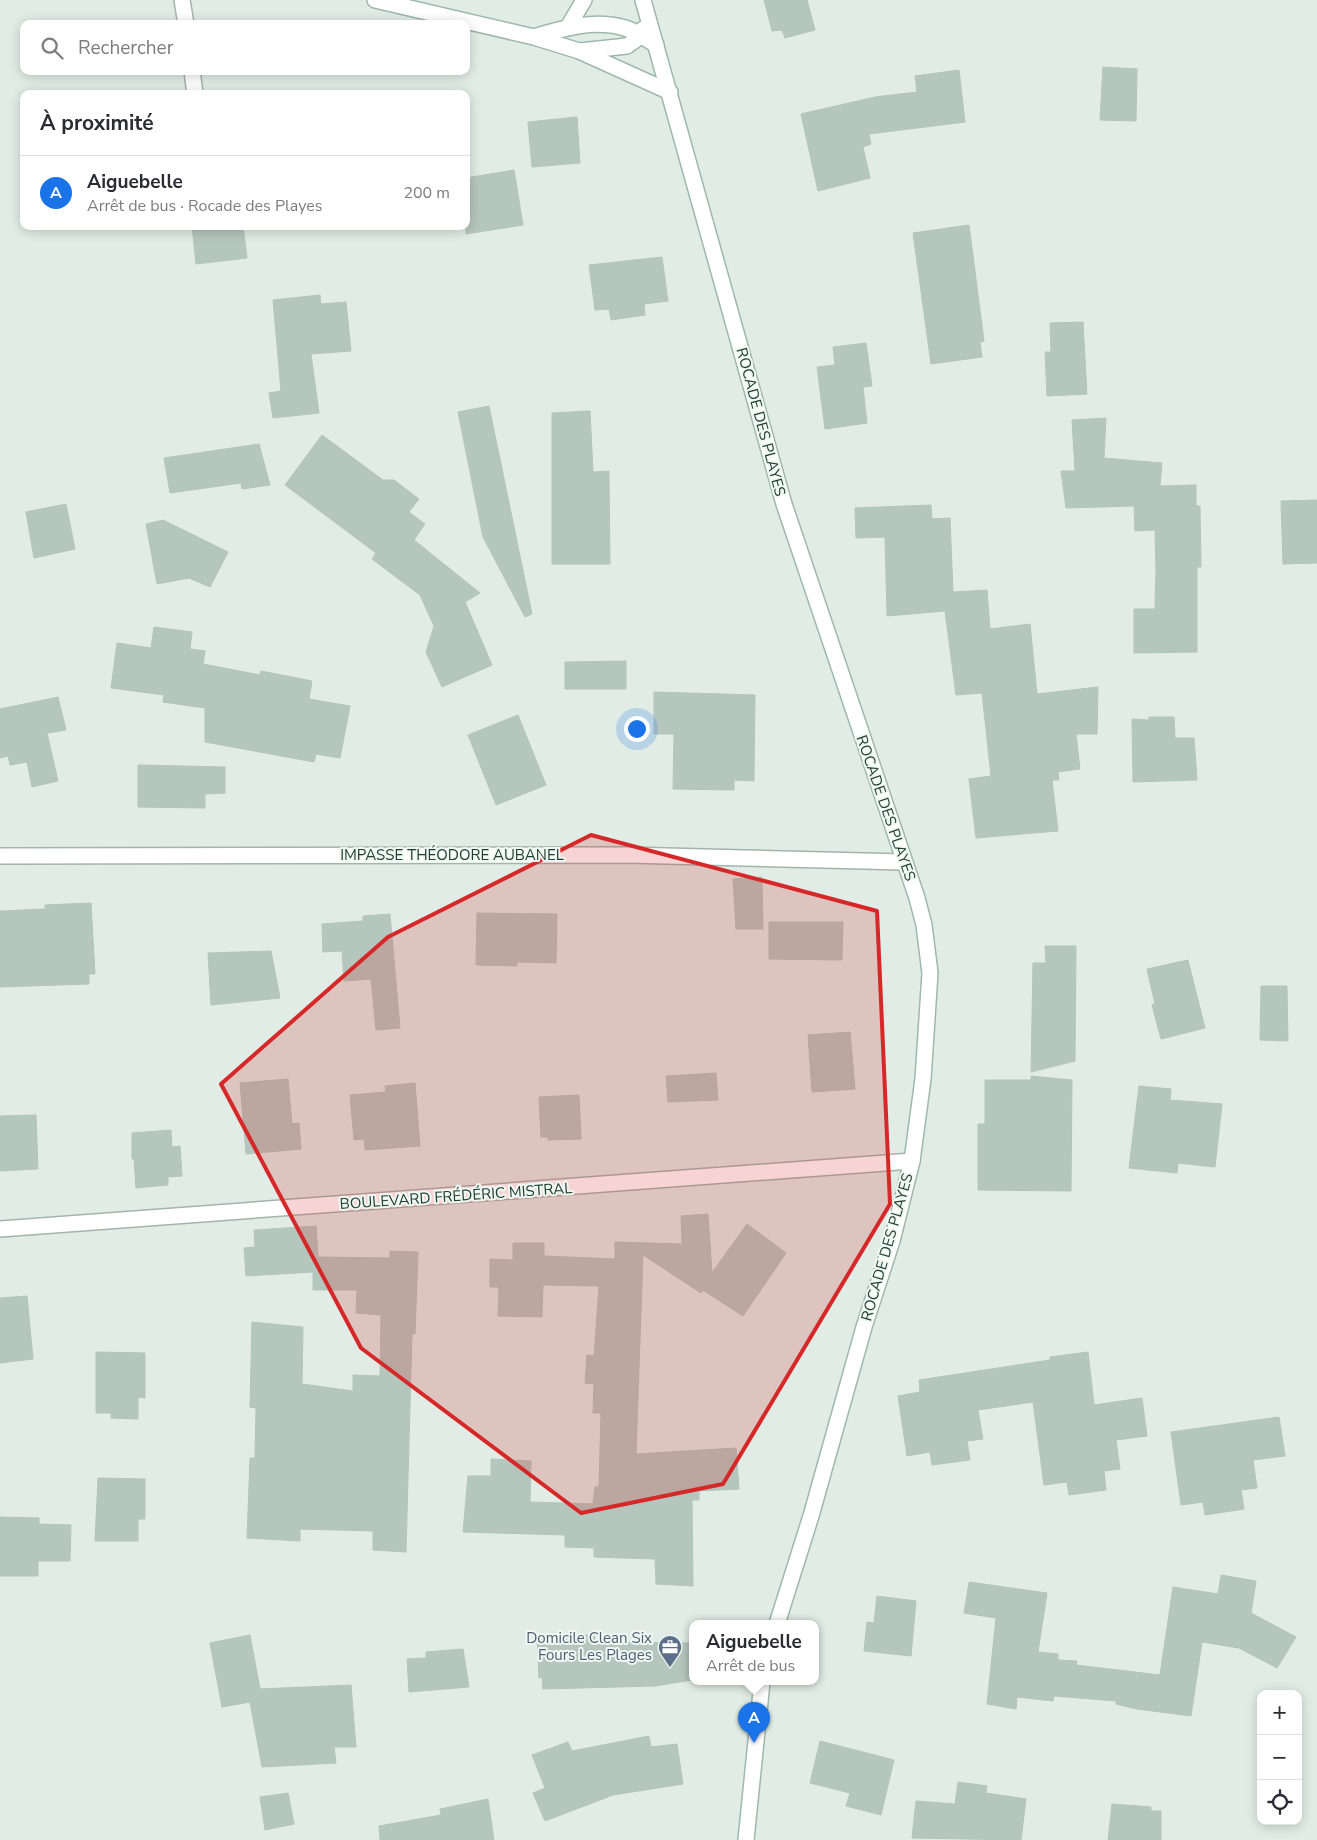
<!DOCTYPE html>
<html lang="fr">
<meta charset="utf-8">
<style>
body{margin:0;font-family:"Nunito Sans",sans-serif;background:#f2f2f3;color:#2b2b33}
.controls{position:absolute;right:15px;bottom:15px;display:grid;overflow:hidden;border-radius:10px;box-shadow:0 2px 12px #0003}
.controls button{width:45px;height:45px;display:grid;place-items:center;padding:0;border:0;border-bottom:1px solid #e1e1e2;background:#fff;color:#2b2b33;font:25px sans-serif}
.you{position:absolute;left:636px;top:728px;width:18px;height:18px;margin:-12px;border:4px solid #fff;border-radius:50%;background:#1a73e8;box-shadow:0 0 0 8px #1a73e833}
.badge{display:grid;place-items:center;width:32px;height:32px;border-radius:50%;background:#1a73e8;color:#fff;font-size:16px;font-weight:700}
.pin{position:absolute;translate:-50% -41px;filter:drop-shadow(0 1px 2px #0008)}
.pin::after{content:'';position:absolute;top:26px;width:18px;height:15px;background:inherit;clip-path:polygon(0 0,100% 0,50% 100%)}
.popup{position:absolute;left:689px;top:1620px;width:130px;height:65px;box-sizing:border-box;display:grid;place-content:center;border-radius:10px;background:#fff;filter:drop-shadow(0 1px 4px #0005);font-size:16px;white-space:nowrap;color:#7c7c81}
.popup b{font-size:19px;color:#2b2b33}
.popup::after{content:'';position:absolute;left:50%;top:100%;margin-left:-10px;border:10px solid transparent;border-top-color:#fff}
.list{margin:0;padding:0;list-style:none}
h2{display:flex;justify-content:space-between;align-items:center;height:65px;margin:0;padding:0 20px;font-size:21px}
h2 small{font-size:16px;font-weight:400;color:#7c7c81}
.list li{display:grid;grid-template-columns:32px 1fr auto;gap:15px;align-items:center;box-sizing:border-box;height:75px;padding:0 20px;border-top:1px solid #e1e1e2}
.list b{display:block;font-size:19px;white-space:nowrap}
.list p{margin:0;font-size:16px;white-space:nowrap;color:#7c7c81}
.list em{font-size:16px;font-style:normal;color:#7c7c81}
.icon{flex:none;width:28px;height:28px;fill:none;stroke:currentColor;stroke-width:2;stroke-linecap:round;stroke-linejoin:round}
.map{position:relative;flex:none;width:1317px;height:1840px;overflow:hidden}
.search{position:absolute;background:#fff;box-shadow:0 2px 12px #0003;left:20px;top:20px;width:450px;height:55px;display:flex;align-items:center;gap:12px;box-sizing:border-box;padding:0 18px;border-radius:10px;color:#7c7c81;font-size:19px}
.panel{position:absolute;background:#fff;box-shadow:0 2px 12px #0003;left:20px;top:90px;width:450px;height:140px;border-radius:10px}
.map>svg:first-child{display:block}
.building{fill:#b5c6be;stroke:#b2c5bc}
.lines{fill:none;stroke-linecap:round;stroke-linejoin:round}
.street-casing{stroke:#a3b4ac;stroke-width:18}
.secondary-casing{stroke:#9eb8ad;stroke-width:18}
.street{stroke:#fff;stroke-width:15}
.secondary{stroke:#fff;stroke-width:15}
.marked{fill:#d62828;fill-opacity:0.2;stroke:#d62828;stroke-width:4;stroke-linejoin:round}
.labels{text-anchor:middle;dominant-baseline:central;stroke-width:4;stroke-linejoin:round;paint-order:stroke}
.street-label{font-size:15px;fill:#203d33;stroke:#f0f8f3}
.service-label{font-size:15px;fill:#4e5e75;stroke:#f0f8f3;text-anchor:end}
</style>
<div class="map">
<svg width="1317" height="1840" viewBox="0 0 1317 1840">
<rect width="100%" height="100%" fill="#e0ece5"/>
<!-- building -->
<g class="building">
<path d="M764,0h43l8,30 -30,8 -3,-8 -10,1z"/>
<path d="M1103,67l34,2 -1,52 -36,-1z"/>
<path d="M959,70l6,52 -96,12 2,10 -8,3 7,31 -52,13 -17,-77 74,-17 42,-5 -2,-16z"/>
<path d="M577,117l3,46 -48,4 -4,-45z"/>
<path d="M514,170l9,55 -57,9v-56z"/>
<path d="M969,225l15,116 -4,1 2,15 -51,7 -18,-131z"/>
<path d="M192,226h51l4,32 -51,6z"/>
<path d="M662,257l6,44 -24,3 1,11 -34,5 -2,-11 -14,1 -6,-45z"/>
<path d="M320,295l1,9 25,-2 5,49 -40,3 8,59 -46,5 -4,-25 12,-2 -8,-91z"/>
<path d="M1083,322l4,72 -40,2 -2,-44h6l-1,-29z"/>
<path d="M866,343l6,43 -9,1 4,36 -42,6 -8,-62 18,-2 -2,-18z"/>
<path d="M489,406l43,208 -7,3 -42,-80 -25,-125z"/>
<path d="M590,411l3,61 16,-1 1,93h-58v-151z"/>
<path d="M1106,418l-2,40 58,5 -2,23 36,-1v21h4l1,61h-4v85l-63,1v-44h21l1,-40 -1,-39 -20,1 -1,-25 -68,2 -5,-37h14l-3,-51z"/>
<path d="M322,435l61,45h11l25,19 -10,13 16,12 -11,16 66,53 -15,9 27,63 -50,22 -16,-35 8,-26 -14,-31 -48,-36 4,-6 -91,-68z"/>
<path d="M259,444l11,41 -28,4 -1,-6 -71,10 -6,-35z"/>
<path d="M1317,500v63l-34,1 -2,-63z"/>
<path d="M66,504l9,45 -41,9 -8,-46z"/>
<path d="M931,505l1,14 18,-1 3,74 34,-2 3,39 40,-5 7,70 61,-7 -1,47h-21l4,35 -22,3 1,8h-7l6,51 -82,7 -7,-59 22,-3 -9,-83 -26,2 -11,-84 -58,5 -2,-79 -29,1 -1,-30z"/>
<path d="M163,520l65,32 -18,35 -21,-9 -32,6 -11,-60z"/>
<path d="M154,627l38,5 -2,17 15,2 -2,13 57,11 1,-4 51,10 -3,18 41,7 -10,52 -24,-4 -2,8 -109,-20v-34l-42,-6 1,-7 -53,-7 6,-45 34,5z"/>
<path d="M626,661v28h-61v-27z"/>
<path d="M654,692l101,3 -1,86 -20,-1v10l-61,-1 1,-55h-20z"/>
<path d="M58,697l8,33 -19,3 11,48 -26,6 -5,-25 -17,3 -2,-9 -8,2v-49z"/>
<path d="M518,715l28,70 -50,20 -28,-70z"/>
<path d="M1149,717h25l1,21h19l3,42 -64,2 -1,-63 17,1z"/>
<path d="M138,765l87,2v26l-20,1v14l-67,-1z"/>
<path d="M762,877l1,52h-27l-3,-50z"/>
<path d="M91,903l4,71h-6v10l-89,3v-76l45,-2v-4z"/>
<path d="M477,913l80,1 -1,49 -39,-1v4l-41,-1z"/>
<path d="M390,914l10,114 -24,2 -5,-51 -27,2 -2,-30 -19,1 -1,-28 41,-3v-5z"/>
<path d="M769,922h74l-1,38 -73,-1z"/>
<path d="M1045,946h31l-1,115 -44,11 2,-109h13z"/>
<path d="M271,951l9,47 -69,7 -3,-52z"/>
<path d="M1188,960l17,68 -44,11 -9,-34 3,-1 -8,-35z"/>
<path d="M1261,986h26l1,55 -28,-1z"/>
<path d="M850,1032l5,57 -43,3 -4,-57z"/>
<path d="M716,1073l2,27 -50,2 -2,-26z"/>
<path d="M1031,1076l41,4 -1,111 -93,-1v-66h7v-44h46z"/>
<path d="M288,1079l4,45 7,-1 2,26 -55,5 -6,-71z"/>
<path d="M415,1083l5,63 -55,4 -1,-11 -10,1 -4,-45 36,-3 -1,-6z"/>
<path d="M1139,1086l32,3 -1,11 52,4 -7,63 -37,-4 -1,10 -48,-5z"/>
<path d="M579,1095l2,44 -33,1v-3h-7l-2,-40z"/>
<path d="M36,1115l2,54 -38,2v-55z"/>
<path d="M171,1130l1,17 8,-1 2,30 -14,1v8l-32,3 -2,-29h-2v-26z"/>
<path d="M708,1214l4,59 35,-49 39,29 -43,63 -40,-26 -2,3 -58,-38 -7,199 100,-6 3,41 -40,2v9h-7l1,86 -37,-2 -1,-25 -61,-2v-9l-29,-1v-12l-102,-3 5,-56h23v-17l40,2 -1,41 63,2 2,-17h4l2,-74h-8l1,-29 -9,-1 2,-28 7,1 5,-70 -56,-1 -1,32 -44,-1 1,-29h-9v-28l23,1v-17h31v13l71,3v-17l67,2 -1,-28z"/>
<path d="M316,1226l2,31 72,1v-7l28,1 -3,82h-3l-6,218 -33,-2v-19l-73,-2v12l-53,-3 3,-80h5l1,-50 -6,-1 2,-85 51,5 -1,57 51,7v-16l27,1 1,-61 -25,-2 1,-23h-44v-18l-67,4 -2,-28 11,-1 -1,-17z"/>
<path d="M27,1296l6,63 -33,4v-65z"/>
<path d="M96,1352l49,1v45l-7,-1v22l-27,-1v-5h-15z"/>
<path d="M1088,1352l6,53 48,-7 5,38 -31,4 4,29 -16,2 2,19 -37,5 -2,-13 -23,3 -11,-83 -55,8 5,29 -16,2 3,19 -38,5 -2,-13 -23,4 -9,-60 22,-4 -1,-12 131,-20v-3z"/>
<path d="M1279,1417l6,39 -32,4 4,28 -16,2 3,19 -39,6 -2,-13 -22,3 -10,-73z"/>
<path d="M98,1478l47,1v40h-7v22h-43z"/>
<path d="M0,1517l39,1v6l32,1 -1,36h-32v15h-38z"/>
<path d="M1221,1575l35,6 -5,32 45,24 -19,31 -38,-20 -37,-6 -11,74 -54,-7 -21,-5v-3l-62,-5 -1,5 -36,-4 -1,12 -29,-5 9,-86 -32,-5 5,-31 78,11 -9,59 20,2v6l19,1 -1,4 84,10 13,-88 45,7z"/>
<path d="M877,1596l39,5 -5,55 -47,-5 3,-29 7,1z"/>
<path d="M250,1635l10,54 91,-4 5,62h-22l2,16 -74,4 -12,-65 -28,5 -12,-64z"/>
<path d="M594,1635l1,7 97,1v37l-37,6 -112,3 -1,-12 -3,1 -2,-41z"/>
<path d="M463,1649l6,38 -60,5 -2,-33 19,-1v-6z"/>
<path d="M649,1736l2,11 26,-3 6,40 -70,11 -68,26 -12,-28 12,-5 -13,-33 36,-13 4,9z"/>
<path d="M820,1741l74,19 -13,55 -35,-9 4,-13 -40,-10z"/>
<path d="M958,1782l29,4 -1,7 40,6 -5,41 -109,-2 4,-37 39,3z"/>
<path d="M288,1793l6,31 -29,6 -5,-33z"/>
<path d="M488,1799l6,41h-114l-1,-14 62,-11 -1,-6z"/>
<path d="M1112,1804l39,3v4h10v29h-53z"/>
</g>
<g class="lines">
<!-- street casing -->
<g class="street-casing">
<g id="street">
<path d="M182,0l4,24"/>
<path d="M192,71l3,23"/>
<path d="M0,856l627,-1 277,7"/>
<path d="M0,1229l912,-68"/>
</g>
</g>
<!-- secondary casing -->
<g class="secondary-casing">
<g id="secondary">
<path d="M375,0l159,37 45,14 91,41"/>
<path d="M643,0l141,504 133,394 7,27 6,48 -7,106 -11,82 -20,80 -28,86 -53,189 -34,108"/>
<path d="M568,27l16,-27"/>
<path d="M534,37c30,-9 60,-18 91,-9 11,3 21,11 31,17"/>
<path d="M580,51l47,-5 14,-10 2,-7"/>
<path d="M746,1840l16,-158"/>
</g>
</g>
<!-- street -->
<use href="#street" class="street"/>
<!-- secondary -->
<use href="#secondary" class="secondary"/>
</g>
<!-- marked area -->
<path class="marked" d="M591,835l286,76 13,293 -167,280 -142,29 -220,-165 -140,-264 167,-147z"/>
<!-- icons -->
<defs>
<g id="office-pin" transform="scale(1.25)"><path d="M0 17L-7.5 6A9.5 9.5 0 1 1 7.5 6Z" fill="#5c6f8a" stroke="#f0f8f3"/><path d="M-6-3h4V-5.5h4V-3h4V5H-6ZM-1-4.5V-3h2v-1.5ZM-6 0V1H6V0Z" fill="#fff"/></g>
</defs>
<g fill-rule="evenodd">
<use href="#office-pin" x="670" y="1647"/>
</g>
<g class="labels">
<!-- street labels -->
<g class="street-label">
<text transform="translate(761 422) rotate(75)">ROCADE DES PLAYES</text>
<text transform="translate(886 808) rotate(71)">ROCADE DES PLAYES</text>
<text x="452" y="855">IMPASSE THÉODORE AUBANEL</text>
<text transform="translate(456 1196) rotate(-4)">BOULEVARD FRÉDÉRIC MISTRAL</text>
<text transform="translate(887 1247) rotate(-74)">ROCADE DES PLAYES</text>
</g>
<!-- service labels -->
<g class="service-label">
<text x="652" y="1638">Domicile Clean Six<tspan x="652" dy="17">Fours Les Plages</tspan></text>
</g>
</g>
</svg>
<div class="controls">
<button>+</button>
<button>−</button>
<button><svg class="icon" aria-label="locate" viewBox="0 0 24 24"><circle cx="12" cy="12" r="6"/><path d="M12 2v4M12 18v4M2 12h4M18 12h4"/></svg></button>
</div>
<div class="you"></div>
<div class="pin badge" style="left:754px;top:1743px">A</div>
<div class="popup"><b>Aiguebelle</b>Arrêt de bus</div>
<div class="search"><svg class="icon" aria-label="search" viewBox="0 0 24 24"><circle cx="10" cy="10" r="6"/><path d="M15 15l6 6"/></svg>Rechercher</div>
<section class="panel">
<h2>À proximité<small></small></h2>
<ul class="list">
<li><span class="badge">A</span><div><b>Aiguebelle</b><p>Arrêt de bus · Rocade des Playes</p></div><em>200 m</em></li>
</ul>
</section>
</div>
